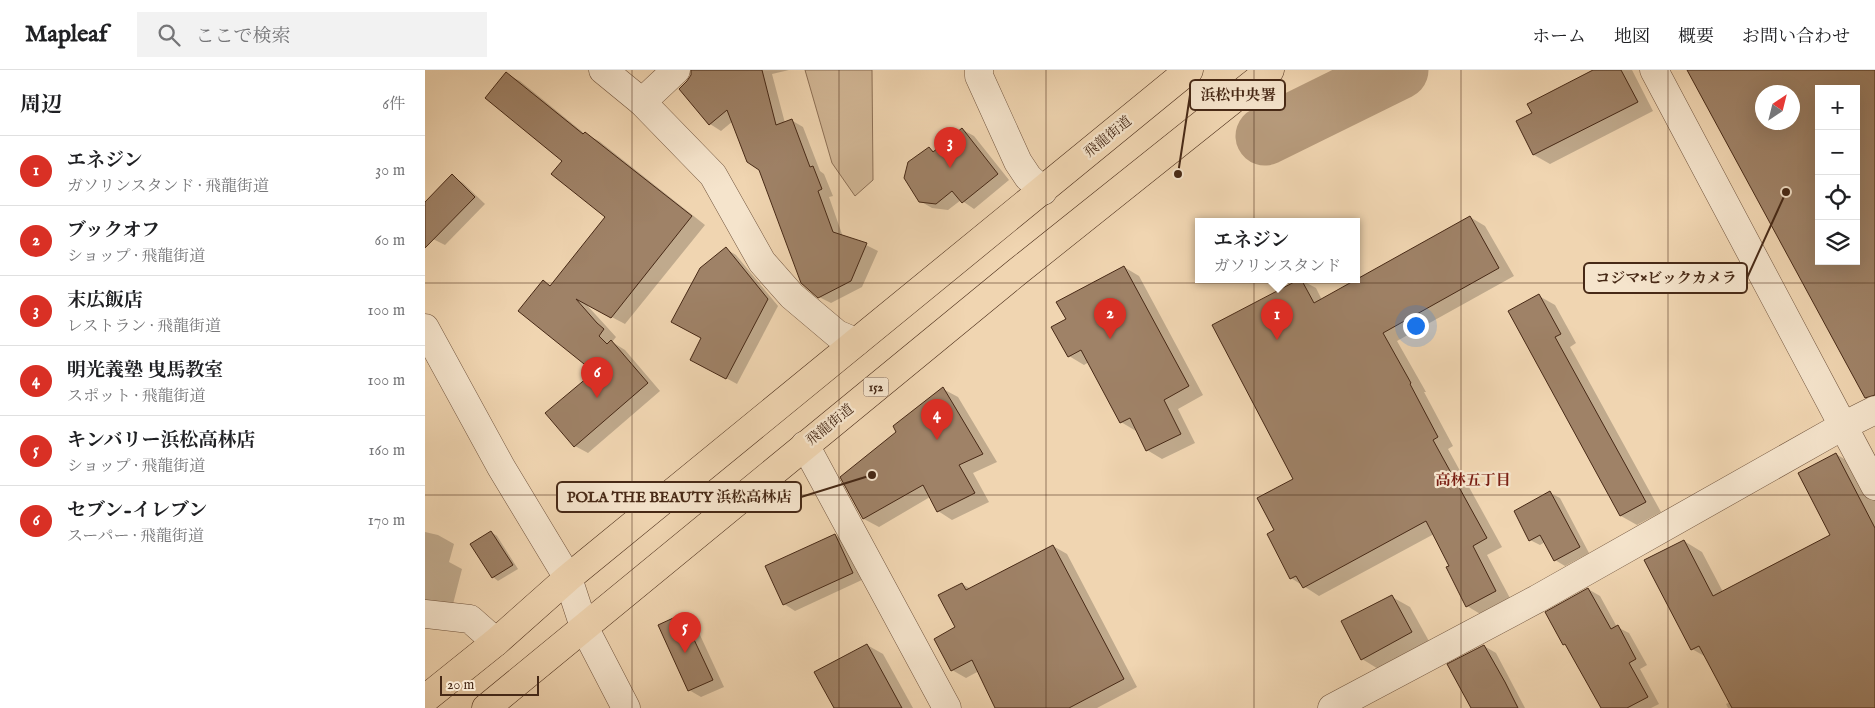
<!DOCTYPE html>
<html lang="ja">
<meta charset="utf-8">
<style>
body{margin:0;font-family:"IM FELL English","Noto Serif JP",serif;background:#f2f2f2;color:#202124}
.controls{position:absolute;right:15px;top:15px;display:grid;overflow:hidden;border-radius:0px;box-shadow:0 5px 20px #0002}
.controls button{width:45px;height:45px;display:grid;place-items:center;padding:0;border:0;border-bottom:1px solid #e0e0e0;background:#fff;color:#202124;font:25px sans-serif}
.compass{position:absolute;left:1330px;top:15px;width:45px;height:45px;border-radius:50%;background:#fff;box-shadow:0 5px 20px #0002;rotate:35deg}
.scale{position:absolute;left:15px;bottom:12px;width:99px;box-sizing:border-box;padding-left:5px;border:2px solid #472916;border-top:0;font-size:14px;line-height:18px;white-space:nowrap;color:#472916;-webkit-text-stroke:4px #f5e4cc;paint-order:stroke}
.you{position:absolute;left:990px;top:255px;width:18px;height:18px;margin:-12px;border:4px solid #fff;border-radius:50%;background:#1a73e8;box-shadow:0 0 0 8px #1a73e833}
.badge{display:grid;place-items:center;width:32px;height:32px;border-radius:50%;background:#d93025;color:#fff;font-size:16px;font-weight:700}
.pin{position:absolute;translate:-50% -41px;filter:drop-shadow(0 1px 2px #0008)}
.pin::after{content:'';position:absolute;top:26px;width:18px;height:15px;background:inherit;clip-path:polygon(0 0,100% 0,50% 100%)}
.popup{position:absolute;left:770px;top:148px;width:165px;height:65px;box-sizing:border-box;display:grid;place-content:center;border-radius:0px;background:#fff;filter:drop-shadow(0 1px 4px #0005);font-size:16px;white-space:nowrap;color:#757577}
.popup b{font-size:19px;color:#202124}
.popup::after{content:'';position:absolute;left:50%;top:100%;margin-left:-10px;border:10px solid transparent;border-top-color:#fff}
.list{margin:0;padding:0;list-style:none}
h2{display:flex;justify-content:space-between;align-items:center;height:65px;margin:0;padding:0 20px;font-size:21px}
h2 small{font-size:16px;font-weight:400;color:#757577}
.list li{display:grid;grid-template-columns:32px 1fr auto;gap:15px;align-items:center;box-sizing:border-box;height:70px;padding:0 20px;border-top:1px solid #e0e0e0}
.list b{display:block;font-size:19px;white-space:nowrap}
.list p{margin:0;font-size:16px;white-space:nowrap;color:#757577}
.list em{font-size:16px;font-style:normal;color:#757577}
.icon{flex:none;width:28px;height:28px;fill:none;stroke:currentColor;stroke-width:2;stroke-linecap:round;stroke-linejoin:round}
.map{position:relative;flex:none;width:1450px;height:638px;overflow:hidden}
header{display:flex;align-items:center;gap:30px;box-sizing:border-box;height:70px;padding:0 25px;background:#fff;border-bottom:1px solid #e0e0e0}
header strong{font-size:24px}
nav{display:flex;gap:28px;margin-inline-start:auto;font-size:18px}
.search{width:350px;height:45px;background:#f2f2f2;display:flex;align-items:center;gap:12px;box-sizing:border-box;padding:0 18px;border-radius:0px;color:#757577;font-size:19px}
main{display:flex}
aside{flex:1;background:#fff}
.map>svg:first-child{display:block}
.green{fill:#d3b897;stroke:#8d7056}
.shadow{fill:#0003;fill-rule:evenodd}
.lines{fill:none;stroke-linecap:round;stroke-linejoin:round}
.river{stroke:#b79b7c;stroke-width:59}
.building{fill:#9f8267;stroke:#472916;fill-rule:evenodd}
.minor-casing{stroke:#71543d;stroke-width:29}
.highway-casing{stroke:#472916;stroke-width:29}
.minor{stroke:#f5e4cc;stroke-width:28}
.highway{stroke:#f0d5b1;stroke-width:28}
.grid{fill:none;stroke:#472916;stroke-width:1;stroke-opacity:0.55}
.labels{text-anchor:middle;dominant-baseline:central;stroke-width:4.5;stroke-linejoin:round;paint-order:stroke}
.shield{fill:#f5e4cc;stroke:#7b614d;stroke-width:1}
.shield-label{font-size:12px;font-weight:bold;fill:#472916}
.street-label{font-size:14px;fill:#472916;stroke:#f5e4cc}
.neighbourhood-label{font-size:15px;font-weight:bold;fill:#7a1f14;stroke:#f5e4cc}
.leader{fill:none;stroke:#472916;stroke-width:2}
.callout-dot{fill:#472916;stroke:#f5e4cc;stroke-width:2}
.callout{fill:#f5e4cc;stroke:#472916;stroke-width:2}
.callout-label{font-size:15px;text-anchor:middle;font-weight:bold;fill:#472916}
</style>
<header>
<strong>Mapleaf</strong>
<div class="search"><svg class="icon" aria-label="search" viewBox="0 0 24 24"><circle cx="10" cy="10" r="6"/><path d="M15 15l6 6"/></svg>ここで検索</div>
<nav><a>ホーム</a><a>地図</a><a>概要</a><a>お問い合わせ</a></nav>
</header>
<main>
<aside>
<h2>周辺<small>6件</small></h2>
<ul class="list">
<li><span class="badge">1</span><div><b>エネジン</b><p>ガソリンスタンド · 飛龍街道</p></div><em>30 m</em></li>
<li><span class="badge">2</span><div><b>ブックオフ</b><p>ショップ · 飛龍街道</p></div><em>60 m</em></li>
<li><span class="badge">3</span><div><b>末広飯店</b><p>レストラン · 飛龍街道</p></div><em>100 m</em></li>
<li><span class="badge">4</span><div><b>明光義塾 曳馬教室</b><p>スポット · 飛龍街道</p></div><em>100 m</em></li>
<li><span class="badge">5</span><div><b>キンバリー浜松高林店</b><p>ショップ · 飛龍街道</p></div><em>160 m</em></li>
<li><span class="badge">6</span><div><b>セブン-イレブン</b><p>スーパー · 飛龍街道</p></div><em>170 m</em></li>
</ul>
</aside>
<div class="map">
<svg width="1450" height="638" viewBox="0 0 1450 638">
<rect width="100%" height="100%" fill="#f0d5b1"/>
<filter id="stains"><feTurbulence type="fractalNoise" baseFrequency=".004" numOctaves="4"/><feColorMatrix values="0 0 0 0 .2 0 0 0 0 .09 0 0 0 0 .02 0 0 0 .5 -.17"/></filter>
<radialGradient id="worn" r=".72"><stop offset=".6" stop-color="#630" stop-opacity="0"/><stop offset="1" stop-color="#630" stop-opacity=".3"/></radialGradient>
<!-- green -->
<path class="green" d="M380,0h67l1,110 -18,16 -23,-33z"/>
<!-- shadow -->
<g class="shadow">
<path d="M270,0h94l-17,4 13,49 6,-3 12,7 17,44 4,3 9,22 -4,1 14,40 23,8 12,6 -16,36 -31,16 -12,-6 -59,-128 -27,-48 -12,10 -11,-7 -22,-42z"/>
<path d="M1171,0h36l21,41 -103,53 -16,-9 -17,-33 17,-8z"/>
<path d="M1264,0h186v332l-9,-5zM1394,19h37v172h-37zM1338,22h30v30h-30z"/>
<path d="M81,4l14,7 65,53 14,7 106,84 -80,99 -40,-21 31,34 -4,5 13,8 35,41 -72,62 -13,-7 21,-74 -53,-90 8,5 56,-70 -43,-57z"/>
<path d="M538,60l11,6 35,44 -35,29 -13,-9 -13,10 -16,-2 -12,-7 9,-53 6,4z"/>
<path d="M27,106l11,7 22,21 -40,41 -12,-6 -8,-8v-27z"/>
<path d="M1045,147l15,9 29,50 -117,65 29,51h-2l29,54 -5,3 54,98 -15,8 24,45 -29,15 -15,-9 -17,-40 -16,-32 -115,62 -28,-18 -15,-47 19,-52 6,-199 15,8 6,12z"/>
<path d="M301,179l10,6 42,51 -41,78 -35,-19 1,-27z"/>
<path d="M699,197l15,9 64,119 -25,14 17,34 -33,16 -15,-9 -11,-19 -15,-9 -32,-60 -5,3 -15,-9 -2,-36z"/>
<path d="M1114,226l16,9 21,38 -6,4 91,165 -24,13 -16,-9 -112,-204z"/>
<path d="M518,319l15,8 39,65 -24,11 16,29 -37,18 -14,-9 -8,-14 -51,30 -15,-8 -22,-42 55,-45z"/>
<path d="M1411,384l18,11 21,32v211h-147l-2,-4 4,-2 -24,-45 -14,-8 -8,-108 18,11 21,40 109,-57z"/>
<path d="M1125,423l10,5 29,55 -24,13 -10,-6 -10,-18 -5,3 -10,-5z"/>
<path d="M0,462l13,3 16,9 -5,18 13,7 -10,39 -27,-4z"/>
<path d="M66,462l6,4 21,33 -20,12 -5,-4z"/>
<path d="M410,465l11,7 18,37 -69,32 -11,-7z"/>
<path d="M628,476l14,8 70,133 -40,21h-101l-17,-37 -13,7 -14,-8 10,-86 9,5z"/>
<path d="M1163,519l12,7 17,31 12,6 18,32 -7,4 19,35 -8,4h-45l-38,-62 -4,-2z"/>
<path d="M967,527l18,10 20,36 -50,27 -18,-11z"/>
<path d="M257,545l12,7 30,65 -23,10 -12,-7z"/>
<path d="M442,575l16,9 30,54h-78z"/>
<path d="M1059,576l12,7 29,55h-46z"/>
</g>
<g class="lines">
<!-- river -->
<path class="river" d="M840,66l134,-66"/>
</g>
<!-- building -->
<g class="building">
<path d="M266,0h71l14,55 16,-6 18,48 3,-1 9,23 -4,2 15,41 34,11 -16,38 -33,17 -17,-15 -42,-113 -12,-8 -20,-52 -18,15 -30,-36 8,-8 4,-6z"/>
<path d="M1168,0h28l17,32 -105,53 -17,-34 16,-8 -5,-9z"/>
<path d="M1262,0h188v325l-10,3zM1394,19h37v172h-37zM1338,22h30v30h-30z"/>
<path d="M81,2l77,62 2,-2 107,84 -81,102 -35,-19 21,24 7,6 -5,7 8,8 4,-4 37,43 -74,64 -29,-34 49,-41 -76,-61 25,-31 7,6 55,-69 -54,-43 11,-13 -77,-63z"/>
<path d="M537,58l36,46 -36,29 -10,-12 -16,13 -17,-2 -15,-24 4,-16 21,-15 4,5z"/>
<path d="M27,104l23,23 -50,51v-46z"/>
<path d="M1045,146l29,52 -116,65 28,50 -1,1 28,53 -5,3 54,98 -14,8 23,45 -30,16 -20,-40 3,-1 -23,-45 -123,67 -7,-12 -6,3 -23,-45 7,-4 -17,-32 36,-19 -81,-154 88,-46h1l13,24z"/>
<path d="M301,177l42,52 -42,80 -36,-19 11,-22 -30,-16 29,-54z"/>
<path d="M699,196l65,120 -25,14 17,34 -35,17 -16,-33 -10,5 -39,-73 -13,7 -17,-30 15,-8 -10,-17z"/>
<path d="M1114,224l22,40 -6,3 91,165 -26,14 -112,-205z"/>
<path d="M518,317l40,67 -24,11 16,28 -38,19 -14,-27 -60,34 -23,-42 56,-45 -3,-6z"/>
<path d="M1411,383l39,75v180h-143l-33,-62 -8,4 -47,-90 40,-20 29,56 117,-61 -32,-62z"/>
<path d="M1125,421l30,56 -26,14 -14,-26 -11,6 -15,-30z"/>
<path d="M66,461l22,34 -21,13 -22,-34z"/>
<path d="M410,464l18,39 -70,32 -18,-39z"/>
<path d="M628,475l71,134 -55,29h-74l-23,-48 -21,11 -17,-32 21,-12 -17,-32 24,-12 4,7z"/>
<path d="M1163,518l23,41 7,-4 18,34 -7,4 19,34 -21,11h-26l-36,-64 -2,1 -18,-33z"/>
<path d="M967,525l20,37 -51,28 -20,-39z"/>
<path d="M257,544l31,66 -25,11 -30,-66z"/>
<path d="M442,574l35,64h-68l-20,-36z"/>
<path d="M1059,575l21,37 13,26h-47l-24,-44z"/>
</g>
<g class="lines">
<!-- minor casing -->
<g class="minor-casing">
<g id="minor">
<path d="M178,0l39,32 71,73 49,87 30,34 45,38 19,8"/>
<path d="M554,0v6l39,86 10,15 15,14"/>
<path d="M1229,0l221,416"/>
<path d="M217,32l34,-32"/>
<path d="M0,258l76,139 67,111 16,49 42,81"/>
<path d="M380,375l142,263"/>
<path d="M0,544l45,5 26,23"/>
<path d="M907,638l205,-109 306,-173 32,-16"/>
</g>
</g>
<!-- highway casing -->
<g class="highway-casing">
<g id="highway">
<path d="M0,629l71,-57 72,-64 621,-508"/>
<path d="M61,638l531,-436 253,-202"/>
</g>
</g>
<!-- minor -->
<use href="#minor" class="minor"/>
<!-- highway -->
<use href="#highway" class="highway"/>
</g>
<!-- grid -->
<path class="grid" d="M207,0v638M414,0v638M621,0v638M829,0v638M1036,0v638M1243,0v638M0,213h1450M0,425h1450"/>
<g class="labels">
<!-- shield labels -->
<rect class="shield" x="438.5" y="307.5" width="25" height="19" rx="4"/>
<g class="shield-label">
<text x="451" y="317">152</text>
</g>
<!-- street labels -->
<g class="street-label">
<text transform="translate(683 67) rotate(-39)">飛龍街道</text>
<text transform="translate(405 355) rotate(-39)">飛龍街道</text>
</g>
<!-- neighbourhood labels -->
<g class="neighbourhood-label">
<text x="1048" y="410">高林五丁目</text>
</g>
</g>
<!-- callouts -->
<path class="leader" d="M753 104L765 25M1361 122L1322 208M447 405L376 427"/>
<g class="callout-dot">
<circle cx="753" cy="104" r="5"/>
<circle cx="1361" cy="122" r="5"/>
<circle cx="447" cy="405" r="5"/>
</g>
<g class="callout">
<rect x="765" y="10" width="95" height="30" rx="5"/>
<rect x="1159" y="193" width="163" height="30" rx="5"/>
<rect x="132" y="412" width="244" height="30" rx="5"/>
</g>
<g class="callout-label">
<text x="813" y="30">浜松中央署</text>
<text x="1241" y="213">コジマ×ビックカメラ</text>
<text x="254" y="432">POLA THE BEAUTY 浜松高林店</text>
</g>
<rect width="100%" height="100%" filter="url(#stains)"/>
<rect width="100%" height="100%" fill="url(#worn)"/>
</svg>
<div class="controls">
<button>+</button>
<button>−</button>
<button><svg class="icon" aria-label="locate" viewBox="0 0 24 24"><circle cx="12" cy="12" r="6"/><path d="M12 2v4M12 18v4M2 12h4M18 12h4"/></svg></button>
<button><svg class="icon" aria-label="layers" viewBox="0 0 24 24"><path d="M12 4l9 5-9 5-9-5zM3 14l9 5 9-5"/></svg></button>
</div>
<svg class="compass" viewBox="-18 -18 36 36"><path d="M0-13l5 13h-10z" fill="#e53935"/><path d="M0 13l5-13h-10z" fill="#757577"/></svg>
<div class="scale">20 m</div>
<div class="you"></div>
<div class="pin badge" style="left:852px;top:270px">1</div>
<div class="popup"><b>エネジン</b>ガソリンスタンド</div>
<div class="pin badge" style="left:685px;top:269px">2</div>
<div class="pin badge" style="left:525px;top:98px">3</div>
<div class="pin badge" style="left:512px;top:370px">4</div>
<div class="pin badge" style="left:260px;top:583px">5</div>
<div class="pin badge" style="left:172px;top:328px">6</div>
</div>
</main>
